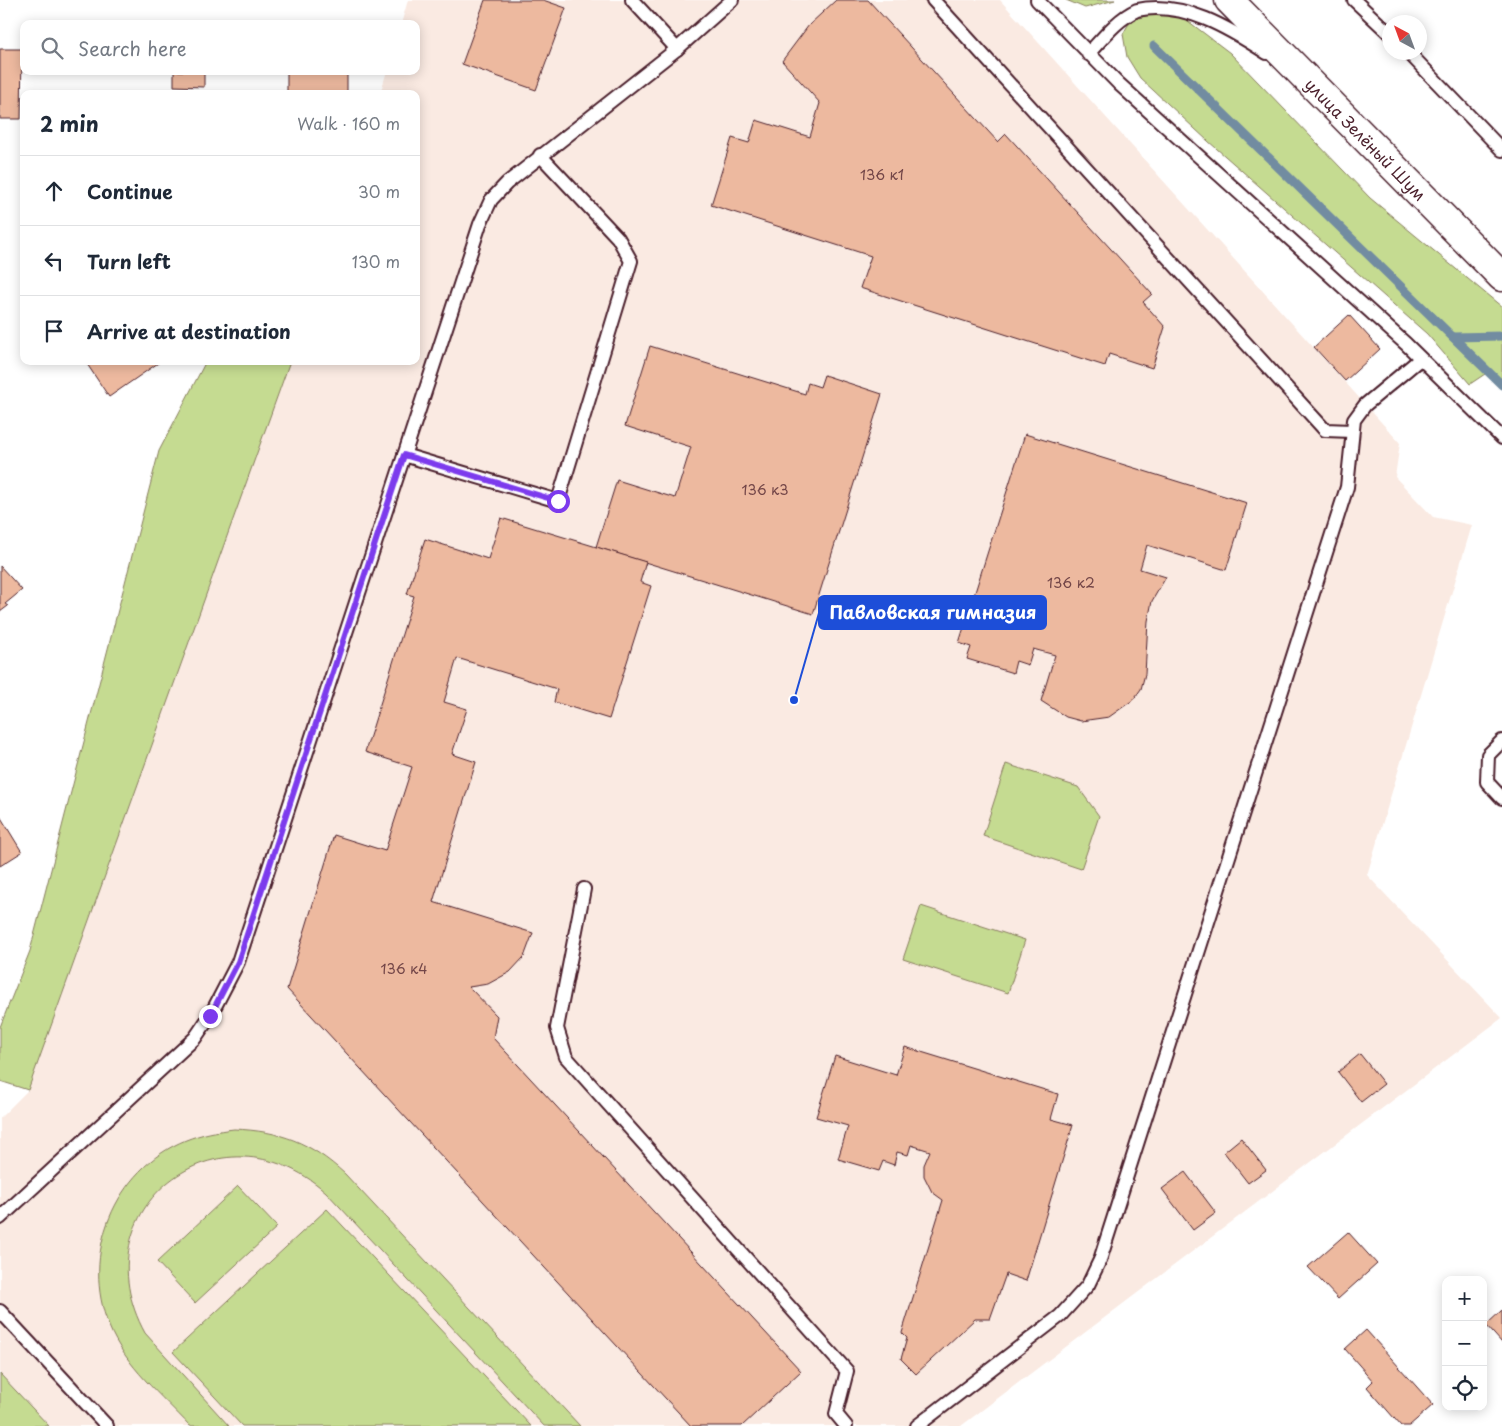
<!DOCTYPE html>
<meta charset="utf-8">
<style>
body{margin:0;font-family:"Playpen Sans",sans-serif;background:#f2f2f3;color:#1f2937}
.controls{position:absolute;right:15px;bottom:15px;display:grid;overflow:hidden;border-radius:10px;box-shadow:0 2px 12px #0003}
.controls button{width:45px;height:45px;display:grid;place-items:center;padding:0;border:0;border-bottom:1px solid #e0e1e3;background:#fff;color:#1f2937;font:25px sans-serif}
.compass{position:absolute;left:1382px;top:15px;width:45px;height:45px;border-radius:50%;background:#fff;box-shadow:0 2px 12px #0003;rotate:319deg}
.stop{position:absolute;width:15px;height:15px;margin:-11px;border:4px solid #7c3aed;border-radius:50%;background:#fff}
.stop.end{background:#7c3aed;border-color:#fff;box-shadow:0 1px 5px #0008}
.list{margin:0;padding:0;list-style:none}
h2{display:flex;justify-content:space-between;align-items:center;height:65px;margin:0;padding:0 20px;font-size:21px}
h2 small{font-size:16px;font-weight:400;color:#747a83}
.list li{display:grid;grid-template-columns:32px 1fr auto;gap:15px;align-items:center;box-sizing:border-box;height:70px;padding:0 20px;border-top:1px solid #e0e1e3}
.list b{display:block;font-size:19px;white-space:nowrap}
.list em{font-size:16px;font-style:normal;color:#747a83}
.icon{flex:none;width:28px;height:28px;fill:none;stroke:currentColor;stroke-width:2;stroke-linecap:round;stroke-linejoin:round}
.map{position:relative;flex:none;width:1502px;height:1426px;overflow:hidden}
.search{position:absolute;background:#fff;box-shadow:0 2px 12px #0003;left:20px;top:20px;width:400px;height:55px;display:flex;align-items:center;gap:12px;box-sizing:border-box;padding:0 18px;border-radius:10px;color:#747a83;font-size:19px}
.panel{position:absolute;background:#fff;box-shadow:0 2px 12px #0003;left:20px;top:90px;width:400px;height:275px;border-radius:10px}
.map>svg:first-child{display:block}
.built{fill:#faeae2}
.green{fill:#c5db91;stroke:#887d5e}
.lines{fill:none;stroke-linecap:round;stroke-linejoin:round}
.stream{stroke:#728ca1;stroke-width:9}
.building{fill:#edb99f;stroke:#4a1f2b}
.service-casing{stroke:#4a1f2b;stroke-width:16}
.secondary-casing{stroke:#4a1f2b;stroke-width:31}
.service{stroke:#fff;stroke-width:12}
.secondary{stroke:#fff;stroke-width:28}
.route{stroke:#7c3aed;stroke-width:6}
.labels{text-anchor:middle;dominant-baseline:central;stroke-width:4;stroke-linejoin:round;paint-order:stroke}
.number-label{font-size:14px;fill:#734648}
.street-label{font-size:16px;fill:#4a1f2b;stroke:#fff}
.leader{fill:none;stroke:#1d4ed8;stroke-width:2}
.callout-dot{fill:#1d4ed8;stroke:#fff;stroke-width:2}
.callout{fill:#1d4ed8;stroke:#1d4ed8;stroke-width:2}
.callout-label{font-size:18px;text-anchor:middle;font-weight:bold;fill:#fff}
</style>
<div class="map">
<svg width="1502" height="1426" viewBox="0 0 1502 1426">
<rect width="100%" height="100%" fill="#fff"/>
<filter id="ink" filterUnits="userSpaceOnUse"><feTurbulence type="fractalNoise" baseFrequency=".02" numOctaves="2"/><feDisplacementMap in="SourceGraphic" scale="10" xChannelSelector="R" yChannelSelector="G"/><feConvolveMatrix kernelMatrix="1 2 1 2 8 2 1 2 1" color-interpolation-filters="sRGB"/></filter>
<g filter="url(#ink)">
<!-- built -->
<path class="built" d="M408,0h592l400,443 -5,34 38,40 39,8 -105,350 135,143 -541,408h-912l-49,-52v-256l28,-28 262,-729h126v-267h-36l7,-23h29v-47h-15z"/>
<!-- green -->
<g class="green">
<path d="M1066,0h49l-30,8z"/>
<path d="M1159,12l21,3 50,38 140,145 132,109v78l-14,-13 -18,12 -43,-50 -219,-193 -68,-63 -13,-21 -4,-23 5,-9 7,-6z"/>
<path d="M206,361h84l-262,729 -28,-9v-54l30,-76 129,-500z"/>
<path d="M1006,764l72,23 21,29 -18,53 -98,-33z"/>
<path d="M921,906l104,34 -17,53 -105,-34z"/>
<path d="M234,1129c47,2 76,13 111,45l235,252h-36l-218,-234c-107,-94 -249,17 -181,141l84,93h-39c-28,-30 -65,-60 -81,-100 -29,-70 5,-157 77,-186 15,-6 31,-9 48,-11z"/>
<path d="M238,1186l39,41 -82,76 -38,-41z"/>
<path d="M327,1209l204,217h-289l-69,-74z"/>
<path d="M0,1374l49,52h-49z"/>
</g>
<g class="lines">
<!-- stream -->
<g class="stream">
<path d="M1154,46l348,339"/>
<path d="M1453,337l49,-1"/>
</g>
</g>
<!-- building -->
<g class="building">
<path d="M485,0h58l23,8 -30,82 -74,-26z"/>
<path d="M836,0h32l130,142 8,-8 146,160 -9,8 22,25 -13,41 -43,-14 -4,12 -245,-78 11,-32 -160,-51 21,-67 17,5 7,-23 54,17 10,-34 -38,-42 27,-36z"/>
<path d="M219,21l35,2v1h-36z"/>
<path d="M0,49h22l-1,70h-21z"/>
<path d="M174,71h30v16l-30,-1z"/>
<rect x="287" y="71" width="60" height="23"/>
<path d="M1349,315l31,34 -35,32 -31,-34z"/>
<path d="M650,346l155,48 3,-11 12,4 4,-12 58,19 -69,220 -217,-67 21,-67 58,18 16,-51 -66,-21z"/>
<path d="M85,361h76l-52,36z"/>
<path d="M1025,434l222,69 -21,67 -79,-25 -7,24 26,8 -14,24 -4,20 -3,53 -4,15 -8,11 -24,17 -28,4 -15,-4 -25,-16 14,-46 -22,-6 -5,16 -12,-4 -3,12 -46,-14 4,-12 -12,-4z"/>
<path d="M501,518l145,44 -6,20 11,4 -42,133 -55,-17 3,-13 -100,-31 -13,44 23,7 -15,45 24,8 -43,140 100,31 -9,24 -14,15 -22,12 -19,3 28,29 -4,22 308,333 -59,55h-51l-404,-437 47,-154 51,16 27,-84 -47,-15 49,-156 -7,-2 18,-55 63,20z"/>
<path d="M0,566l22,24 -17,14 3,2 -8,6z"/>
<path d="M0,816l22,36 -22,14z"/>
<path d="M905,1047l153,47 -7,25 22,6 -47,156 -20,-7 -16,45h-15l-59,55 -15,-15 6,-21 -5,-5 41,-133 -11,-8 -8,-16v-11l6,-14 -19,-6 -3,10 -11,-3 -3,13 -11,-4 -4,10 -41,-12 10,-33 -32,-9 19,-61 61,19z"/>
<path d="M1360,1054l24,30 -23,18 -23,-30z"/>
<path d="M1241,1138l25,32 -18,13 -24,-31z"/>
<path d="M1185,1172l31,41 -23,17 -31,-41z"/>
<path d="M1348,1232l29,32 -39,35 -30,-32z"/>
<path d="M1502,1310v33l-16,-18z"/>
<path d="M1366,1330l67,75 -24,21h-8l-34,-39 6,-6 -28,-32z"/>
</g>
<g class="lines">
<!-- service casing -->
<g class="service-casing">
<g id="service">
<path d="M632,0l45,49"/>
<path d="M933,0l392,430 27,1"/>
<path d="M1037,0l82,84 287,260 96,94"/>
<path d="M1354,0l36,34"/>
<path d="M1408,52l94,98"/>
<path d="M1088,54c14,-15 29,-35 49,-44 46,-10 93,19 130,43"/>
<path d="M404,455l154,46 73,-240 -13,-23 -78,-83"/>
<path d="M1502,741l-14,14 -1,27 15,16"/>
<path d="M584,889l-27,139 9,29 281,314 -11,43 10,12"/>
<path d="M0,1218l195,-180 15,-22 28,-54 242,-738 11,-24 16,-17 170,-134 55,-49"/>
<path d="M0,1311l107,115"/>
<path d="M917,1426l143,-110 28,-31 12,-25 247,-773 7,-67 11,-15 55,-46"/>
</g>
</g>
<!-- secondary casing -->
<g class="secondary-casing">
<g id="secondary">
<path id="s1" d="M1229,0l273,277"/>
</g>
</g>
<!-- service -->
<use href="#service" class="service"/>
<!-- secondary -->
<use href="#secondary" class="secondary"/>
</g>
</g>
<g class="lines" filter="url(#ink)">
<!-- route -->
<path class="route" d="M210,1016l28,-54 166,-507 154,46"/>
</g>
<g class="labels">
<!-- number labels -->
<g class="number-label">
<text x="882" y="174">136 к1</text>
<text x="765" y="489">136 к3</text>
<text x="1071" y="582">136 к2</text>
<text x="404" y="968">136 к4</text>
</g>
<!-- street labels -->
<g class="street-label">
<text stroke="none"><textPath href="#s1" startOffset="195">улица Зелёный Шум</textPath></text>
</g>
</g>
<!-- callouts -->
<path class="leader" d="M794 700L819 613"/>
<circle class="callout-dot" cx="794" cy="700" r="5"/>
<rect class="callout" x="819" y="596" width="227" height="33" rx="5"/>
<g class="callout-label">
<text x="933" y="619">Павловская гимназия</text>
</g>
</svg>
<div class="controls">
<button>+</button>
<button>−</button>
<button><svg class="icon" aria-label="locate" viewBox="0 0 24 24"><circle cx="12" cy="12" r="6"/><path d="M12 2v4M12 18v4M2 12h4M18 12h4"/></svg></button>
</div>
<svg class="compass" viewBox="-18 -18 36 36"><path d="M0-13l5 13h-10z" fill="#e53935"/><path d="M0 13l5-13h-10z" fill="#747a83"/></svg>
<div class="stop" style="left:558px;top:501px"></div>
<div class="stop end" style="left:210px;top:1016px"></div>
<div class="search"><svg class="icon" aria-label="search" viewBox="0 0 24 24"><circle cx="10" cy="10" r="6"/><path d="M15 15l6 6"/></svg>Search here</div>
<section class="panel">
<h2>2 min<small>Walk · 160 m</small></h2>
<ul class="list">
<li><svg class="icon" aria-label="ahead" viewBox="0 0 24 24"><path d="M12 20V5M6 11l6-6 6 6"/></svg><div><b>Continue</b></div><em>30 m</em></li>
<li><svg class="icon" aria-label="left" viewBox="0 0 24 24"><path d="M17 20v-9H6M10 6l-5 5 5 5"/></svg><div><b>Turn left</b></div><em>130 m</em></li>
<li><svg class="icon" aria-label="arrive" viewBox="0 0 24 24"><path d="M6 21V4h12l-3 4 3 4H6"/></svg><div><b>Arrive at destination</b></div></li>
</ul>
</section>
</div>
